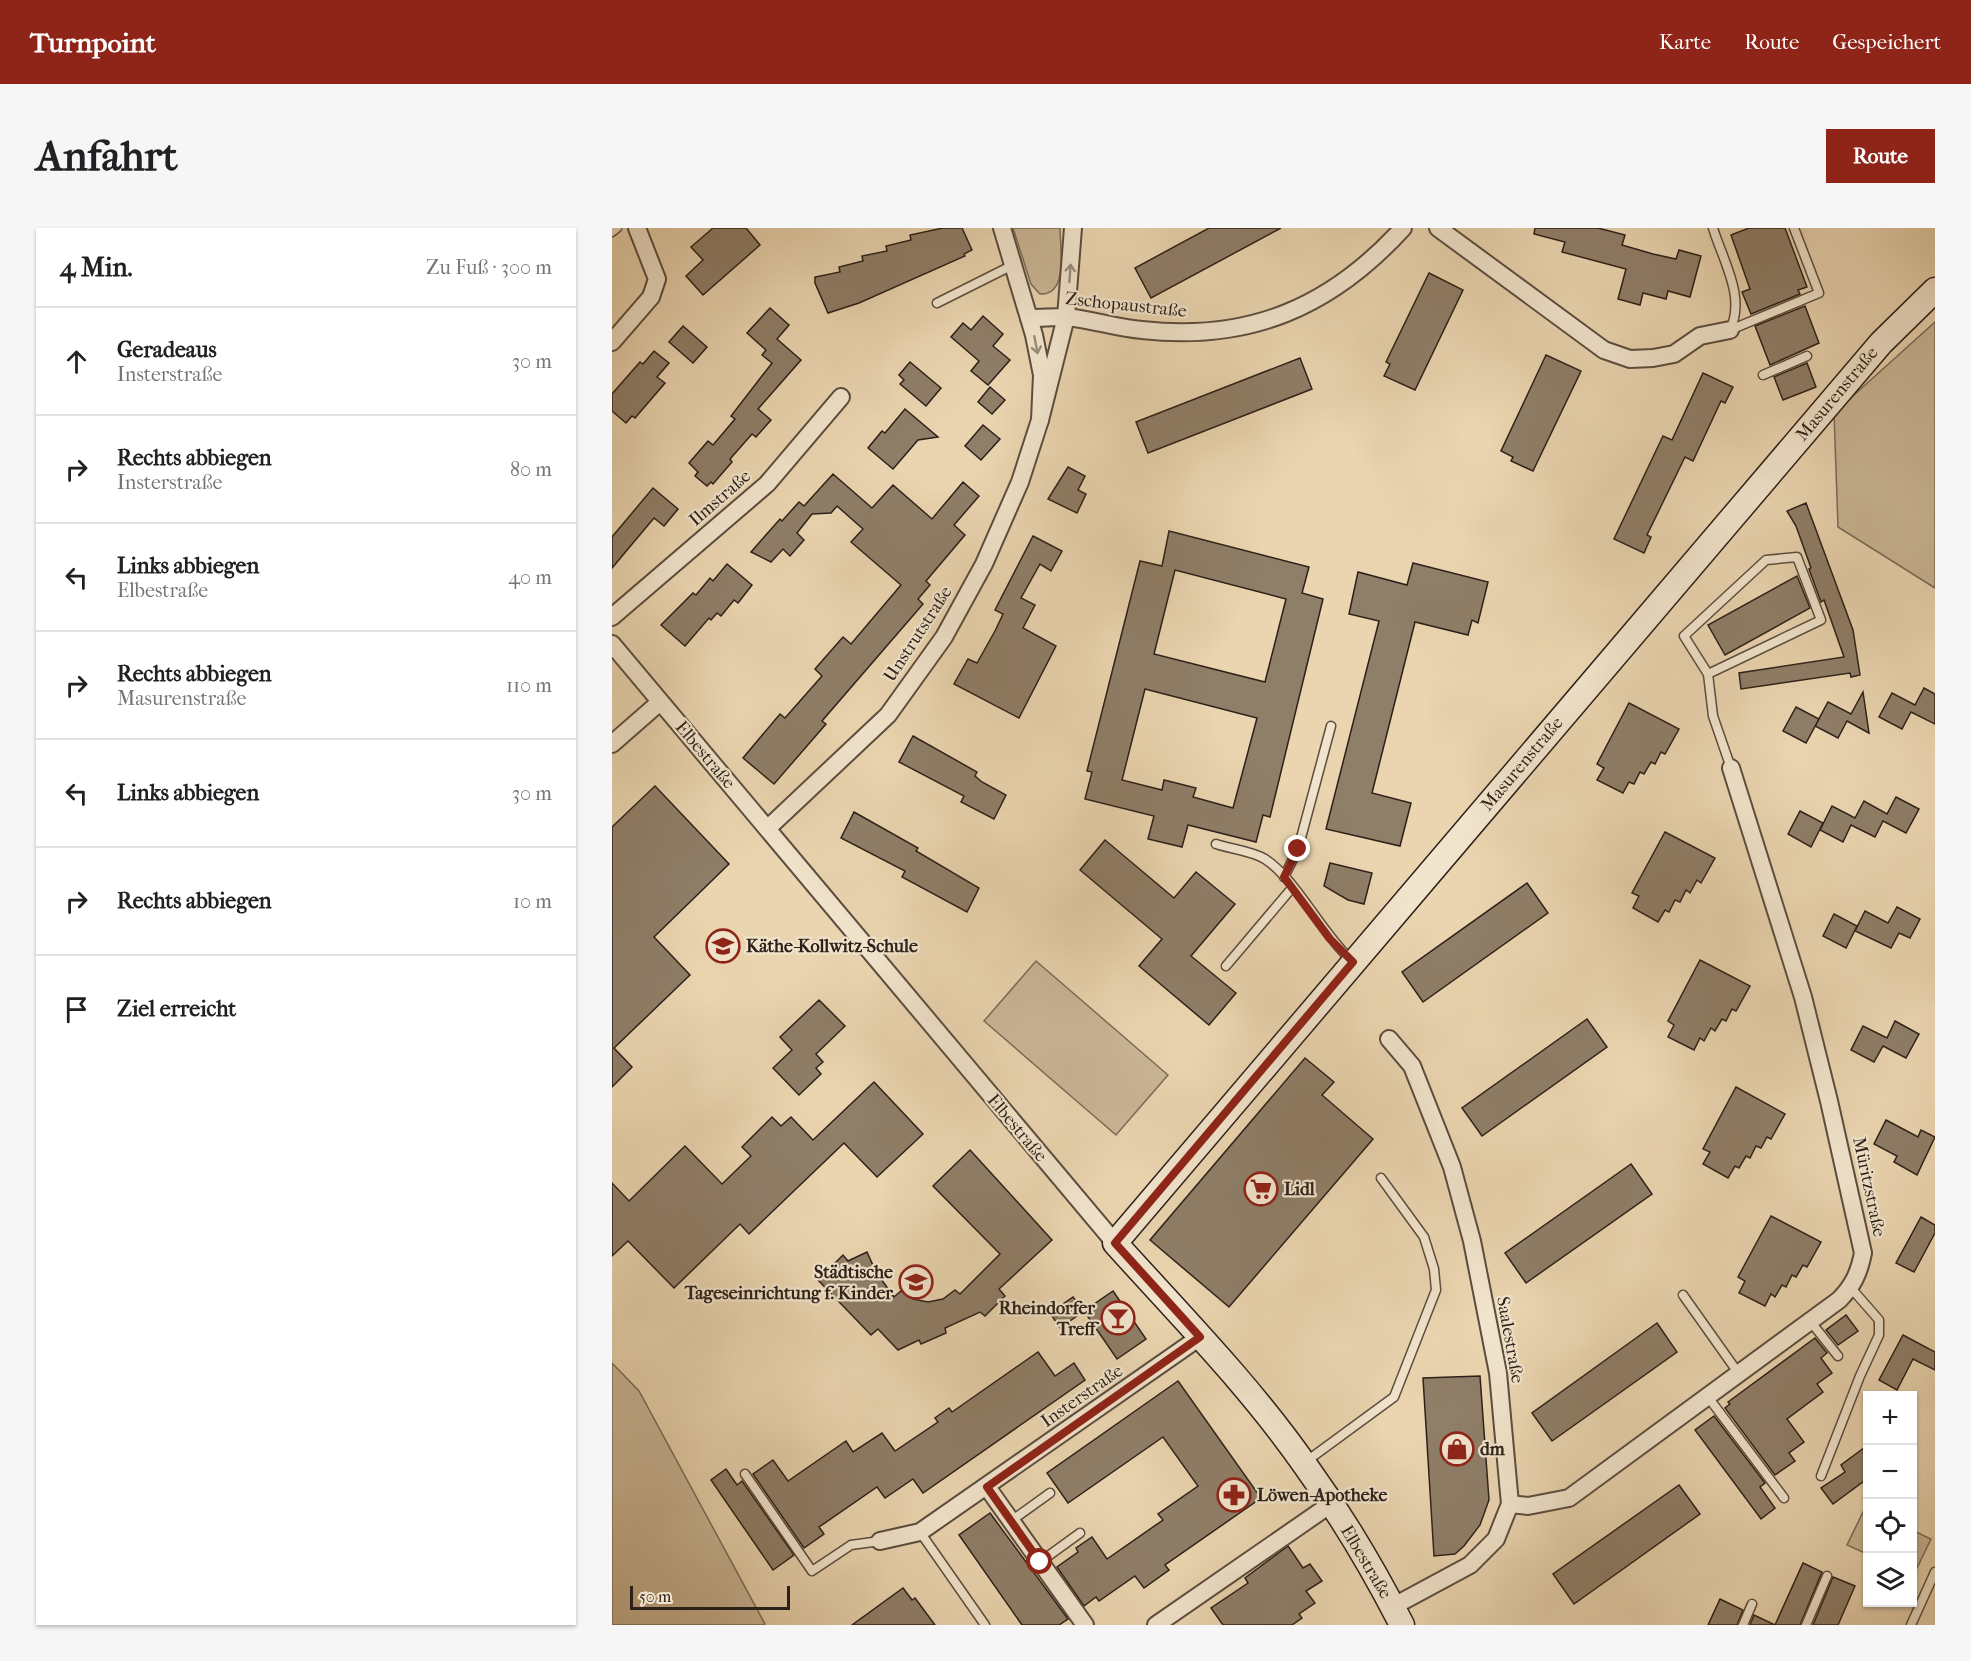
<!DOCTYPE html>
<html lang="de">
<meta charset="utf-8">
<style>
body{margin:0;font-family:"IM FELL French Canon",serif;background:#f6f6f6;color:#202124}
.controls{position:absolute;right:18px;bottom:18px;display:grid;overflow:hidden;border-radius:0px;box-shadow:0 2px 4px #0004}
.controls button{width:54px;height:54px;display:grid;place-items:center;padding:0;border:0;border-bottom:2px solid #e0e0e0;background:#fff;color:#202124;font:30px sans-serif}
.scale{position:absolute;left:18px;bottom:15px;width:160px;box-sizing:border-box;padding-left:6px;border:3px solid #2d2019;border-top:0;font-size:16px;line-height:21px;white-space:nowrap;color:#2d2019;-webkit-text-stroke:4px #f1e4cc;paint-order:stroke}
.stop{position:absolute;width:18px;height:18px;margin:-14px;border:4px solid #8f2418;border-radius:50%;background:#fff}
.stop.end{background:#8f2418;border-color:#fff;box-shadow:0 2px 6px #0008}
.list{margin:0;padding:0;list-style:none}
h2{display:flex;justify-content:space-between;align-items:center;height:78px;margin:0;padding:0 24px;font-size:26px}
h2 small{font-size:20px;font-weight:400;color:#757577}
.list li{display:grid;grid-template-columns:39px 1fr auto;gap:18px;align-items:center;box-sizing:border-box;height:108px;padding:0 24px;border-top:2px solid #e0e0e0}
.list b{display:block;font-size:22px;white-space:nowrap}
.list p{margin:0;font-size:20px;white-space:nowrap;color:#757577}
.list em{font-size:20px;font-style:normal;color:#757577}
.icon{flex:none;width:33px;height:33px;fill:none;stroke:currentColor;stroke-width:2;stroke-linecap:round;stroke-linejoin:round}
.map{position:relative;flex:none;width:1323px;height:1397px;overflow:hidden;border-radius:0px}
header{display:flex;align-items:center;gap:36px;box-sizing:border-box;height:84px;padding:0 30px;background:#8f2418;color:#fff}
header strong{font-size:28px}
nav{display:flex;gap:33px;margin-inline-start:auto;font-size:21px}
.intro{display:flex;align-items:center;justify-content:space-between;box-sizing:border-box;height:144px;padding:0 36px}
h1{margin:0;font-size:42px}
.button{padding:15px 27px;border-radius:0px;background:#8f2418;color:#fff;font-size:21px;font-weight:700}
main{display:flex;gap:36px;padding:0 36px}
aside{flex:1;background:#fff;border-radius:0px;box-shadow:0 2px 4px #0004}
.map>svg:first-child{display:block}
.green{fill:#cab696;stroke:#7c6b58;stroke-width:1.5}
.building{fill:#8f7e68;stroke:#2d2019;stroke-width:1.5;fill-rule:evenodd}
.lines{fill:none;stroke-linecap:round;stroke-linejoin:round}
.lane-casing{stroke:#5c4d3f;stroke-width:11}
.street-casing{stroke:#5c4d3f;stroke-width:20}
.secondary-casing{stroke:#2d2019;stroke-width:27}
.lane{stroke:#f1e4cc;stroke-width:8}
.street{stroke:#f1e4cc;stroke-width:16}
.secondary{stroke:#f1e4cc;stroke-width:24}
.oneway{stroke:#998c7b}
.route{stroke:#8f2418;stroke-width:8}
.labels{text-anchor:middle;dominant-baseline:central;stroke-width:4.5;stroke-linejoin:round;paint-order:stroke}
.street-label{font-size:18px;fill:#2d2019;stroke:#f1e4cc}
.poi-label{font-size:18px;font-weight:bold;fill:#2d2019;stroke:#f1e4cc;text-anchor:start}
</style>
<header>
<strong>Turnpoint</strong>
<nav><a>Karte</a><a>Route</a><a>Gespeichert</a></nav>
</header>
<div class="intro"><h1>Anfahrt</h1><a class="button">Route</a></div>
<main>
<aside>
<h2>4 Min.<small>Zu Fuß · 300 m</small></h2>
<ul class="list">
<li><svg class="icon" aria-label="ahead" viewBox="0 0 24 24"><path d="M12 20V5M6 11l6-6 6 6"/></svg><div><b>Geradeaus</b><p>Insterstraße</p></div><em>30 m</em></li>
<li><svg class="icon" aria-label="right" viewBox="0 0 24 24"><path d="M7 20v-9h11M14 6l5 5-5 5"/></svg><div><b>Rechts abbiegen</b><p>Insterstraße</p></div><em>80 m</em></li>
<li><svg class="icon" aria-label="left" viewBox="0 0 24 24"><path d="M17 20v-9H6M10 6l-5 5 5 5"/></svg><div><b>Links abbiegen</b><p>Elbestraße</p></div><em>40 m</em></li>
<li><svg class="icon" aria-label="right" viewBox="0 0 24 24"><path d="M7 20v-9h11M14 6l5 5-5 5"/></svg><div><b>Rechts abbiegen</b><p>Masurenstraße</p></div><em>110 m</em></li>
<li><svg class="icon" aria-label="left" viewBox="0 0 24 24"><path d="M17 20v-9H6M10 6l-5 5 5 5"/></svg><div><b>Links abbiegen</b></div><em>30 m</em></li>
<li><svg class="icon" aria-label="right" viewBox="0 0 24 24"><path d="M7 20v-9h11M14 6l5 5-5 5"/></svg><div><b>Rechts abbiegen</b></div><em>10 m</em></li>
<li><svg class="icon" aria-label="arrive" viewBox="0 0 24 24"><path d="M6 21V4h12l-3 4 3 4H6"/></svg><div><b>Ziel erreicht</b></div></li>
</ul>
</aside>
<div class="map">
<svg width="1323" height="1397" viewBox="0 0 1323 1397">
<rect width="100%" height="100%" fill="#ead5b0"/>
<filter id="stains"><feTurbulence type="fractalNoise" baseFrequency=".00333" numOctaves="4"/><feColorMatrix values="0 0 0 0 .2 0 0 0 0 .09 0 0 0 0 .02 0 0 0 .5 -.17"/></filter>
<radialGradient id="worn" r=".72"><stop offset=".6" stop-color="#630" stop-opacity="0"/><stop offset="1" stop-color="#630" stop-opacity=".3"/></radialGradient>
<!-- green -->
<g class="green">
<path d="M401,0h47c0,19 9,68 -20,66l-9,-10z"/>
<path d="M1323,94v266l-97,-61 -4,-114z"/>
<path d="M424,733l132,114 -52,60 -132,-114z"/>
<path d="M0,1135l27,28 126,233 -2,1h-151z"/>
<path d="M1252,1282l3,1v43l-20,-9z"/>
<path d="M1300,1302l19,9 -14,29 -4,-2z"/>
</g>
<!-- building -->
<g class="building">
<path d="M101,0h33l14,17 -57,50 -17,-19 17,-16 -12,-13z"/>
<path d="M331,0h19l10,22 -8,4 1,2 -106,47 -31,10 -13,-30v-6l25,-5 -1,-5 24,-6 -1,-5 25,-5 -1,-5 25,-6 -1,-5z"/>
<path d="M597,0h72l-130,70 -16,-30z"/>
<path d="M923,0h63l27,7 -3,10 31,9 23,5 3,-9 22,6 -11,41 -22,-6 -2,8 -23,-6 -3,12 -22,-6 8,-30 -64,-17 3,-10 -31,-8z"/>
<path d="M1137,0h36l22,59 -9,3 2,4 -49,20 -9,-22 8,-3 -19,-54z"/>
<path d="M817,45l34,17 -48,100 -31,-14 6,-12 -4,-2z"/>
<path d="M1193,78l14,37 -49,22 -15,-39z"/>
<path d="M158,80l19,17 -12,14 24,21 -43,49 13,11 -15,17 -4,-3 -22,25 2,3 -19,22 -2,-2 -4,4 -12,-10 3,-4 -9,-9 19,-22 5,4 22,-26 -4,-3 41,-53 -10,-8 4,-5 -19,-17z"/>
<path d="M371,88l20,18 -10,12 17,14 -22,25 -17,-14 8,-10 -28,-24 12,-14 8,7z"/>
<path d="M71,98l24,21 -14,16 -24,-21z"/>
<path d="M42,123l15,12 -12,14 8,6 -30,35 -3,-2 -6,7 -14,-12v-17l28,-32 3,2z"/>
<path d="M934,127l35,16 -48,100 -22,-10 2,-4 -12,-6z"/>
<path d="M688,130l12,31 -164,64 -12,-31z"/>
<path d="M298,134l31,26 -15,18 -26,-22 4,-4 -5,-5z"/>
<path d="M1195,135l9,24 -33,13 -9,-23z"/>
<path d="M1091,145l30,14 -8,16 -4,-2 -28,60 -8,-4 -38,78 4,2 -7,16 -30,-14 49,-103 9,4z"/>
<path d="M378,159l15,13 -13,14 -14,-12z"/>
<path d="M293,181l33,28 -20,3 -25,29 -25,-21 14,-17 3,2z"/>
<path d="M371,197l17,14 -19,21 -16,-14z"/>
<path d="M456,239l17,9 -7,14 8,4 -9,19 -29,-14z"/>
<path d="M221,246l39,34 21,-23 39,34 31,-37 16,14 -25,29 11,10 -39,46 4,4 -12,14 5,5 -101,117 4,3 -52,60 -31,-26 37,-44 5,4 37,-42 -7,-7 28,-32 8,7 50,-59 -50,-43 12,-13 -26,-23 -6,7 -19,1 -15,19 7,7 -14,16 -7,-7 -12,13 -20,-10 29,-33 2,2 17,-19 5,4z"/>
<path d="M41,260l25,21 -14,17 -10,-8 -42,50v-31z"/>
<path d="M1194,275l47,127 7,45 -9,2 -1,-4 -109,16 -2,-16 105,-16 -20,-57 -3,2 -12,-33 2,-1 -15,-42 -9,-15z"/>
<path d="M557,303l140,36 -7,26 21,6 -53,218 -7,-2 -7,27 -68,-17 -6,22 -34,-8 6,-23 -69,-17 7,-27 -5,-1 53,-210 22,5zM563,342l111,29 -21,83 -111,-28zM533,461l112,29 -24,90 -40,-11 3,-9 -32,-8 -2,10 -40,-10z"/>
<path d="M421,308l29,15 -11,20 -11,-7 -19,34 14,7 -12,23 33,18 -37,72 -65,-34 14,-25 9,4 18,-32 8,-17 -8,-4z"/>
<path d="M801,335l75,19 -10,41 -6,-3 -4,15 -53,-13 -43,171 39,10 -11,43 -74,-17 53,-208 -30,-7 9,-42 49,13z"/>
<path d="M115,336l25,21 -14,18 -4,-3 -13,16 -4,-3 -6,7 -2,-2 -24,28 -24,-21 32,-32 3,2 14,-17 3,3z"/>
<path d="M1185,348l13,32 -85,47 -17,-30z"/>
<path d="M1312,460l11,6v30l-24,-12 -9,17 -23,-12 13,-24 23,12z"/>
<path d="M1251,464l6,41 -22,-12 -9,17 -23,-12 13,-24 23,12z"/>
<path d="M1017,475l50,26 -14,25 -4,-2 -6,12 -4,-2 -7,12 -4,-2 -6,12 -5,-2 -6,11 -26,-13 7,-12 -7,-4z"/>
<path d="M1184,479l23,12 -13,24 -23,-12z"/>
<path d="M301,508l64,36 -2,4 7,6 24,13 -12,24 -33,-17 3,-6 -65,-34z"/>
<path d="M43,558l74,78 -75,73 36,38 -76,73 18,19 -20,20v-260z"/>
<path d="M1284,569l23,12 -13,24 -23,-12 -8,16 -24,-12 -8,17 -23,-12 12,-24 23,12 9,-17 23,13z"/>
<path d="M1188,583l23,12 -12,24 -23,-13z"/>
<path d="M242,584l64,36 -2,3 63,37 -12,24 -65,-35 3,-6 -64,-33z"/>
<path d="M1053,604l50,26 -14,25 -4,-3 -7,13 -4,-3 -6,12 -5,-2 -6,12 -4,-2 -7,12 -25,-14 6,-12 -7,-3z"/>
<path d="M493,612l69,58 22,-26 39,32 -44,52 45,37 -27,32 -70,-59 23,-27 -82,-69z"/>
<path d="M718,635l42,10 -8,31 -16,-4 -24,-14z"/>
<path d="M915,655l21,30 -125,89 -21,-30z"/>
<path d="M1285,679l23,12 -10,19 -11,-5 -8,15 -36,-17 10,-20 23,12z"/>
<path d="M1222,686l23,12 -11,22 -23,-12z"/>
<path d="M1088,732l50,26 -14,25 -4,-2 -6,12 -4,-2 -7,12 -4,-3 -7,13 -4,-3 -6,12 -26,-13 6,-12 -6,-4z"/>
<path d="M207,772l26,26 -29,28 7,8 -7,6 5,6 -22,21 -26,-27 19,-18 -12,-13z"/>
<path d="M975,791l20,28 -125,89 -20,-28z"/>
<path d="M1283,793l24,13 -13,24 -23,-12 -9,16 -23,-12 12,-24 24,12z"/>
<path d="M693,830l29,24 -12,13 51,44 -144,168 -79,-67z"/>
<path d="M262,854l49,52 -46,43 -33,-34 -95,91 -9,-10 -66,64 -46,-47 -16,15v-73l17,18 56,-55 37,38 29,-28 -9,-9 30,-30 9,9 10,-9 22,23z"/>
<path d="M1124,859l49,27 -14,25 -4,-2 -6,11 -5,-2 -6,12 -4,-2 -7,12 -4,-2 -7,12 -25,-14 7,-12 -7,-3z"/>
<path d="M1274,892l32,17 3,-7 14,7 -18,38 -23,-13 3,-6 -23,-12z"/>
<path d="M358,922l82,90 -53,49 6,7 -20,20 -5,-4 -35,16 1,5 -25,11 -2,-4 -21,10 -20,-21 -7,6 -53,-55 25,-25 5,6 19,-9 9,20 18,25 7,-6 12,8 15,3 15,-3 12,-9 5,4 40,-40 -67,-68z"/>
<path d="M1019,936l21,30 -126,89 -21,-30z"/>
<path d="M1159,988l50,26 -14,25 -4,-2 -7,12 -4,-2 -6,12 -4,-2 -7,12 -4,-3 -6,12 -26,-13 6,-12 -7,-4z"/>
<path d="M1309,989l14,8v8l-21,39 -18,-9z"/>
<path d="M501,1063l33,48 -29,20 -33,-48z"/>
<path d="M461,1069l11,14 -24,17 -10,-15z"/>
<path d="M1234,1087l12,16 -20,14 -12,-15z"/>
<path d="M1045,1095l20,29 -125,89 -20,-28z"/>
<path d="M1291,1107l32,17v18l-22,-11 -16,31 -18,-10z"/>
<path d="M1203,1110l12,15 -6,5 11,15 -15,11 6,8 -36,27 17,23 -15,11 6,8 -20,14 -50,-67 5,-4 -2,-2z"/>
<path d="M426,1124l17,24 19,-13 11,17 -162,113 -10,-14 -28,19 -8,-11 -58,40 5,7 -20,14 -51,-74 20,-14 15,21 58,-40 7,11 29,-19 13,18 43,-29 -3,-4 14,-10 3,4z"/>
<path d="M868,1148l9,124 -9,25 -16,21 -9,8 -21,2 -11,-178z"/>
<path d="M566,1153l83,117 -96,67 4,5 -25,18 -9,-12 -36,25 -3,-4 -12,9 -27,-39 21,-15 -2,-4 16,-11 15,22 56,-39 -5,-6 40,-28 -35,-49 -95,66 -21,-30z"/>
<path d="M1102,1188l51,67 -5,4 15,21 -14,11 -66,-89z"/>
<path d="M1256,1217v33l-35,26 -12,-16 24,-16 -4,-7z"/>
<path d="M114,1241l11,16 5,-4 52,74 -21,15 -62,-90z"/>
<path d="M1067,1257l21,29 -126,90 -21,-30z"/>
<path d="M378,1285l78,106 -9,6h-37l-63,-90z"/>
<path d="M676,1318l15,22 7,-4 12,17 -16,10 9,12 -16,11 3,4 -10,7h-69l-12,-17 37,-25 -3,-5z"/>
<path d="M1191,1335l19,9 -22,53h-50l4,-10 21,10z"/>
<path d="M1221,1349l22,9 -17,39h-25z"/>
<path d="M291,1360l9,12 3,-2 20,27h-83z"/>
<path d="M1108,1371l23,11 -6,15h-29z"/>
</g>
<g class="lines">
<!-- lane casing -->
<g class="lane-casing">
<g id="lane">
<path d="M1101,0c10,33 33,69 17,102"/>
<path d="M0,4l5,-4"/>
<path d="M325,75l76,-38"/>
<path d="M1118,102l89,-37 -25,-65"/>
<path d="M1151,147l44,-19"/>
<path d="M1096,446l113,-54 -24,-63 -31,3 -82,76 24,38 5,42 18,52"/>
<path d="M604,616c15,5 36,7 49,15 31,20 57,75 88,103"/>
<path d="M672,649l14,-28 33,-123"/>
<path d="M614,738l66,-78"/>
<path d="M1071,1067l56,79"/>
<path d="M1198,1093l28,35"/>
<path d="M1096,1169l76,101"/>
<path d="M692,1235l90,-66 42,-107 -2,-21 -10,-32 -43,-59"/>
<path d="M133,1246l67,97 39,-26 29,-4"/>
<path d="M1209,1248l39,-100 19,-41v-15l-28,-32"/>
<path d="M399,1293l39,-28"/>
<path d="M308,1304l65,93"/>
<path d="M428,1334l40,-29"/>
<path d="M1131,1397l9,-21"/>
<path d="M1194,1397l21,-49"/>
<path d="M1299,1397l24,-53"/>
</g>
</g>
<!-- street casing -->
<g class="street-casing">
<g id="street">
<path d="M390,0l32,107 8,40 -2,45 26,-103 7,-89"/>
<path d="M826,0l166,122 26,9 23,-1 21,-4 26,-18 30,-6"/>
<path d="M417,90c12,0 24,-1 36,-1 26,2 51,11 77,13 108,12 189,-23 261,-102"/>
<path d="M0,114l39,-45 6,-18 -20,-51"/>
<path d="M0,389l155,-133 74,-87"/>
<path d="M0,416l503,599"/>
<path d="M0,516l48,-42"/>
<path d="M156,600l120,-113 56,-78 40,-73 36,-82 20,-62"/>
<path d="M777,811l23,27 40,101 20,74 26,132 12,131 -14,35 -26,26 -78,42"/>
<path d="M375,1259l98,138"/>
<path d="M898,1276l18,2 41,-8 270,-198c14,-14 20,-27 24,-47l-34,-152 -26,-104 -72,-229"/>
<path d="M268,1313l40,-9 280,-195"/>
<path d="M544,1397l175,-121"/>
</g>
</g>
<!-- secondary casing -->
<g class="secondary-casing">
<path id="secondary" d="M790,1397c-28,-55 -61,-110 -97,-160 -56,-80 -125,-150 -190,-222l766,-900 54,-53"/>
</g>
<!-- lane -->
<use href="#lane" class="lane"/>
<!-- street -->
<use href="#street" class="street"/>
<!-- secondary -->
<use href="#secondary" class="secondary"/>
</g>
<!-- one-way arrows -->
<defs><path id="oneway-shaft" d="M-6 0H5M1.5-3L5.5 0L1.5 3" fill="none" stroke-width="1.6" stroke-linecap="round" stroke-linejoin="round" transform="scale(1.5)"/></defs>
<g class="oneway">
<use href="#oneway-shaft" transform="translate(458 45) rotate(-86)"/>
<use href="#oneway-shaft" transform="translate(424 117) rotate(79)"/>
</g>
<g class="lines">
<!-- route -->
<path class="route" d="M428,1334l-53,-75 213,-150 -85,-94 238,-281 -23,-23 -46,-62 14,-28"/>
</g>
<!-- icons -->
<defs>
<g id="school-ring" transform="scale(1.725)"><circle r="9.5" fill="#f1e4cc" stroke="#8f2418" stroke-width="1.5"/><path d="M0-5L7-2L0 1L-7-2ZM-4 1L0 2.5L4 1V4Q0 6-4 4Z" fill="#8f2418"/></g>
<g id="supermarket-ring" transform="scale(1.725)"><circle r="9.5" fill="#f1e4cc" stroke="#8f2418" stroke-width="1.5"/><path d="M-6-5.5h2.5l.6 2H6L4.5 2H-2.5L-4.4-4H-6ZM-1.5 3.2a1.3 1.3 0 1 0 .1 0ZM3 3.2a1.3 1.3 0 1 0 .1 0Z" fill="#8f2418"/></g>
<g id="bar-ring" transform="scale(1.725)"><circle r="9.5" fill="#f1e4cc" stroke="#8f2418" stroke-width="1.5"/><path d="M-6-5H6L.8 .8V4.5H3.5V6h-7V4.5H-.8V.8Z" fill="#8f2418"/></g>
<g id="shop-ring" transform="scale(1.725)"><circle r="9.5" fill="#f1e4cc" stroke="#8f2418" stroke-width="1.5"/><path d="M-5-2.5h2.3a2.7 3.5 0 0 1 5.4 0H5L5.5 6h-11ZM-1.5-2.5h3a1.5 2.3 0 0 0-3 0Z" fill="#8f2418"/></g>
<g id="pharmacy-ring" transform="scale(1.725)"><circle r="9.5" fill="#f1e4cc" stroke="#8f2418" stroke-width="1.5"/><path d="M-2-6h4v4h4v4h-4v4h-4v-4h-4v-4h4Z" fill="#8f2418"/></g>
</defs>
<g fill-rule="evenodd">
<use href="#school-ring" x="111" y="718"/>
<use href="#supermarket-ring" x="649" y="961"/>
<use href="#school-ring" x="304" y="1054"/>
<use href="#bar-ring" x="506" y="1090"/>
<use href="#shop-ring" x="845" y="1221"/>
<use href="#pharmacy-ring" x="622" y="1267"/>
</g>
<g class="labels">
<!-- street labels -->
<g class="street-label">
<text transform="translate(514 77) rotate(6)">Zschopaustraße</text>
<text transform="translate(1225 166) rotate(-50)">Masurenstraße</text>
<text transform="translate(108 270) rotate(-41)">Ilmstraße</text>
<text transform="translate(306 406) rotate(-57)">Unstrutstraße</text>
<text transform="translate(93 527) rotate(50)">Elbestraße</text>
<text transform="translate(910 536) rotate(-50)">Masurenstraße</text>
<text transform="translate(405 900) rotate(50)">Elbestraße</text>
<text transform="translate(1257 959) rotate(78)">Müritzstraße</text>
<text transform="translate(898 1112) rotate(80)">Saalestraße</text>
<text transform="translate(470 1168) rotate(-35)">Insterstraße</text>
<text transform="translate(754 1334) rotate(59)">Elbestraße</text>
</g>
<!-- poi labels -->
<g class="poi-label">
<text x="134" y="718">Käthe-Kollwitz-Schule</text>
<text x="672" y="961">Lidl</text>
<text x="281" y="1044" text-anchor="end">Städtische<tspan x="281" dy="21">Tageseinrichtung f. Kinder</tspan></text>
<text x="483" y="1080" text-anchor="end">Rheindorfer<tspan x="483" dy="21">Treff</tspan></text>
<text x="868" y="1221">dm</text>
<text x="645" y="1267">Löwen-Apotheke</text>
</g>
</g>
<rect width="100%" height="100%" filter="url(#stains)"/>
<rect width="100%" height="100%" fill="url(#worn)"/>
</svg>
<div class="controls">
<button>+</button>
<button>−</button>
<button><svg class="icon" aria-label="locate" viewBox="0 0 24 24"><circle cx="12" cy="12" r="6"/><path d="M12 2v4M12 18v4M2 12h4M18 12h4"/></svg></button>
<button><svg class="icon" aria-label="layers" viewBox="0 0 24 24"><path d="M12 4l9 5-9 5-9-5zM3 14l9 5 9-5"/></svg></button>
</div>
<div class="scale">50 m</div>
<div class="stop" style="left:428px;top:1334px"></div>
<div class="stop end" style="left:686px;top:621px"></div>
</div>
</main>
